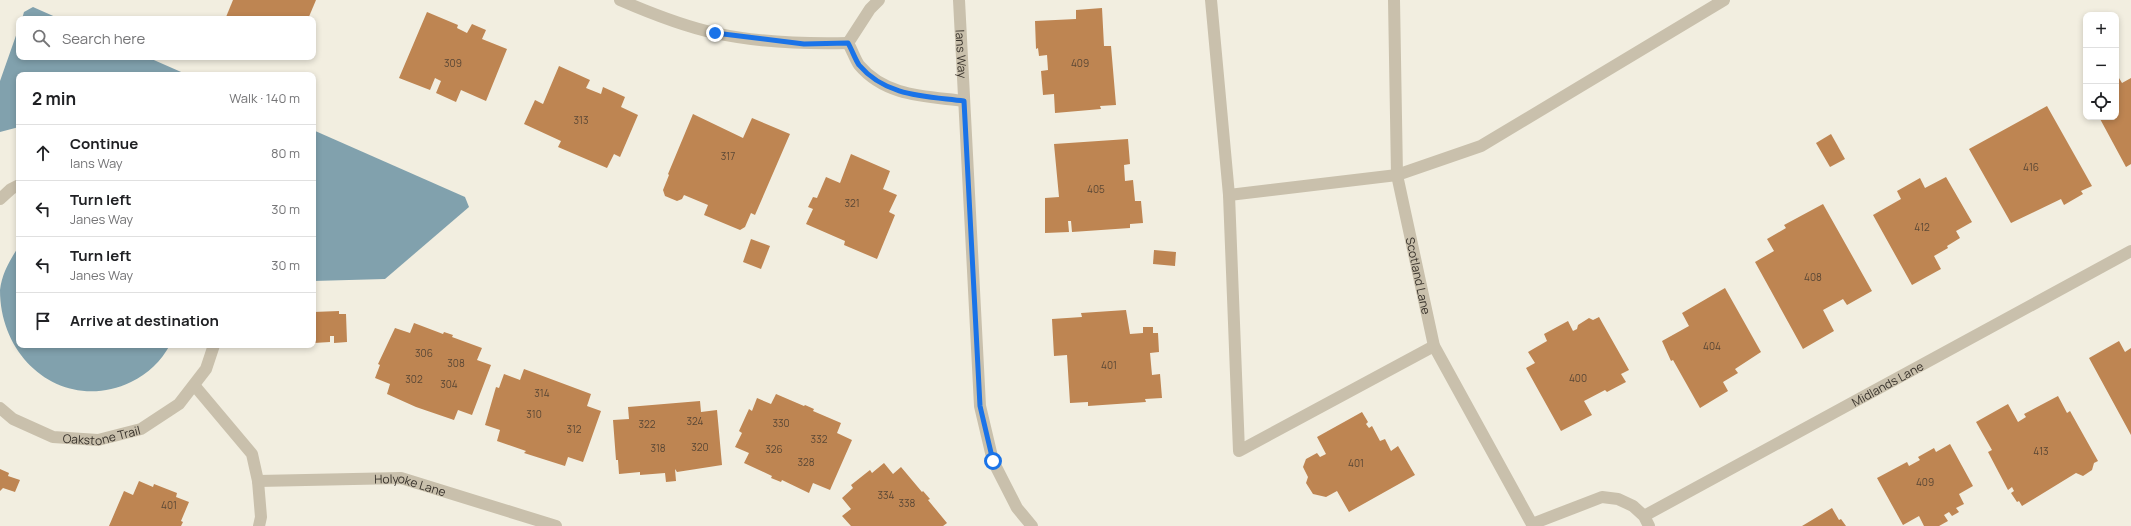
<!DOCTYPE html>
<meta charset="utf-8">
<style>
body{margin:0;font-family:Manrope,sans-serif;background:#f6f6f6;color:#202124}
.controls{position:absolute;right:12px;top:12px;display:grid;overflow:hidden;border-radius:8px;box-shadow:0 2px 6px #0003}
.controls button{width:36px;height:36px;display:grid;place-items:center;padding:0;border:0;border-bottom:1px solid #e0e0e0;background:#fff;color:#202124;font:20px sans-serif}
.stop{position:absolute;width:12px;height:12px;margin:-9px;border:3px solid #1a73e8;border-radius:50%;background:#fff}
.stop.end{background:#1a73e8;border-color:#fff;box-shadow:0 1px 4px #0008}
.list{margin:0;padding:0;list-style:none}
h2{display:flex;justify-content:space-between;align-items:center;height:52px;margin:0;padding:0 16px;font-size:17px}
h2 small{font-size:13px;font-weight:400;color:#757577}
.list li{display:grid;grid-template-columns:26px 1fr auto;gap:12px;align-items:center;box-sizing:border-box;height:56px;padding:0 16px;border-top:1px solid #e0e0e0}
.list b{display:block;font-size:15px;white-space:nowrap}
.list p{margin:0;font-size:13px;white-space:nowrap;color:#757577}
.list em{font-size:13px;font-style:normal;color:#757577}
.icon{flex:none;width:22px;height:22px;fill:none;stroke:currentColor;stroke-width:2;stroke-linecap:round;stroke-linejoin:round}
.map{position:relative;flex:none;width:2131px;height:526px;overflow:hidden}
.search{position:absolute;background:#fff;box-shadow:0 2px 6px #0003;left:16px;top:16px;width:300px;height:44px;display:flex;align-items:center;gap:10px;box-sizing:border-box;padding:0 14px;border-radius:8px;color:#757577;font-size:15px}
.panel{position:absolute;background:#fff;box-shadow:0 2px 6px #0003;left:16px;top:72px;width:300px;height:276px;border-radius:8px}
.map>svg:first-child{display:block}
.water{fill:#81a1ad}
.building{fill:#be8552}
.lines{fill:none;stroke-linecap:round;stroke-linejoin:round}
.minor{stroke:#c9c0ac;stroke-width:12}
.route{stroke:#1a73e8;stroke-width:5}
.labels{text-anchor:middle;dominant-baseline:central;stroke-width:3;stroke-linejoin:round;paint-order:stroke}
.number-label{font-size:10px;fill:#5a4735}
.street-label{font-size:12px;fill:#38322b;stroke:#f9f6ec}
</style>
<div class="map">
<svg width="2131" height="526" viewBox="0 0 2131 526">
<rect width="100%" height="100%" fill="#f2eee0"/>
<!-- water -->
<g class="water">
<path d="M33,7l27,12h-38l2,-7z"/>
<path d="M19,27v30h128l41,18h-169v52l-19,5v-51z"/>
<path d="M313,130l152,67 4,10 -84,72 -72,2z"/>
<path d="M19,246v99h151c-9,16 -22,29 -39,37 -64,31 -131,-19 -131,-92 2,-17 10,-30 19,-44z"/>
</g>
<!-- building -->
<g class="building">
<path d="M233,0h83l-8,19h-78l-4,-2z"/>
<path d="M1102,8l2,38h7l5,59 -16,1 1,3 -46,4 -1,-19 -11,1 -2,-24 7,-1 -1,-15 -8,1 -1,-8 -2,1 -1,-28 41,-2v-9z"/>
<path d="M427,12l31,13 -1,3 10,5 5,-9 14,6 -4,9 25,10 -21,52 -25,-11 -5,12 -20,-9 5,-12 -6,-3 -5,12 -31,-12z"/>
<path d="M559,66l31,14 -4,8 15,6 2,-7 22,10 -4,10 17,8 -18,42 -6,-3 -7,14 -49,-21 3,-6 -37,-17 11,-24 8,4z"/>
<path d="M2119,78l3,5 9,-5v86l-5,3 -27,-50h17v-37z"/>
<path d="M2047,106l45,80 -11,5 2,3 -19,11 -3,-6 -50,24 -42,-74z"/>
<path d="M693,114l50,24 9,-20 38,16 -35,81 -4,-2 -6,14 -5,3 -36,-15 4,-10 -24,-10 -2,4 -5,2 -12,-5 -2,-6 6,-15 -1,-1z"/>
<path d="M1831,134l14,25 -15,8 -14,-24z"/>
<path d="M1128,139l2,25 -6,1 1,16 8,-1 2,21h6l2,22 -13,1v4l-58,4 -1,-11h-3l1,11 -24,1v-35l14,-1 -5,-53z"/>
<path d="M851,154l39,17 -7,18 14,6 -8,17 6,3 -18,44 -33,-14 1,-4 -39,-17 7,-15 -5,-2 5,-10 4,1 9,-21 14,6z"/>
<path d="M1946,177l26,45 -16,9 4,7 -13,8 1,2 -14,8 7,13 -29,16 -39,-70 28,-16 -4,-8 23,-13 5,10z"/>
<path d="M1823,204l49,87 -25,14 -4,-6 -20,11 11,21 -31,18 -48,-87 19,-11 -7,-12 19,-11 -2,-3z"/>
<path d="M751,239l19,7 -9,23 -18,-7z"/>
<path d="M1154,250l22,2 -1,14 -22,-2z"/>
<path d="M1725,288l36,64 -26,17 3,4 -15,9 5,9 -28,17 -27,-48 -2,1 -9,-20 27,-15 -7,-13z"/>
<path d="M1126,310l4,24 13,-1v-6h10v6h5l1,19 -9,1 2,22 8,-1 2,24 -17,1 1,3 -58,4v-4l-18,1 -3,-48 -13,1 -2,-37 30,-2 -1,-4z"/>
<path d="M339,311v3h7l1,28 -13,1v-7h-4v6l-16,1 -1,-31z"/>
<path d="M1599,317l30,53 -8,4 5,8 -19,10 -2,-2 -21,11 8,14 -31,16 -35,-63 9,-5 -7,-11 19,-11 -3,-7 24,-13 5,10 4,-2 1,-4 11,-7 4,2z"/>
<path d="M414,323l29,11 1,-2 9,3 -1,2 30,11 -5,12 14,5 -19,50 -14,-5 -4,10 -38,-13 -29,-13 3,-10 -15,-6 5,-13 -2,-1 17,-36 15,5z"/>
<path d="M2119,341l6,11 6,-4v87l-42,-77z"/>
<path d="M524,369l67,25 -4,12 14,5 -18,51 -15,-5 -3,9 -41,-13 2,-2 -29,-10 3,-11 -15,-5 11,-38 3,1 5,-14 16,6z"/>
<path d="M776,394l28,12 1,-1 9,4 -1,2 28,12 -4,10 15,7 -22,50 -17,-7 -4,10 -27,-13 -1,2 -10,-4 1,-2 -28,-13 5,-10 -14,-6 7,-14 -3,-2 10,-22 3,2 5,-13 14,6z"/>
<path d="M2058,396l9,17 3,-2 28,50 -4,2 -2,7 -9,6 -7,-3 -54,33 -3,-5 -2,1 -6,-9 3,-2 -2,-4 -4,3 -20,-38 4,-2 -16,-28 32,-18 10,18 8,-5 -2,-3z"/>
<path d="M700,401l1,11 16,-2 5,55 -45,7 -2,-3 1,12 -10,1 -1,-9 -25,2v-3l-21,2 -1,-14h-2l-3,-40 16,-1 -1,-12z"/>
<path d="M1362,412l6,10 -2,2 3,4 3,-2 8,15 5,-2 6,12 7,-5 17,29 -66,37 -12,-21 -11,6 -13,-3 -7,-11 2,-6 -5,-10 3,-8 11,-6 3,4 6,-3 -9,-17z"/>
<path d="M1950,444l23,42 -14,8 5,10 -8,4 3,4 -7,4 -3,-4 -5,3 4,6 -9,5h-15l-5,-10 -16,9 -26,-47 30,-16 2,4 11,-6 -2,-3 16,-9 2,4z"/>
<path d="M884,463l9,11 8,-7 21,25 1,-1 7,8 -2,1 19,23 -4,3h-92l-9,-10 9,-7 -9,-11 11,-10 -2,-3 19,-15 2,3z"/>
<path d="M0,469l9,4 -1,3 12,4 -5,12 -12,-4 -3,3z"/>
<path d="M139,481l14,6 1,-3 23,9 -1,4 13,5 -8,19 2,1 -2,4h-72l15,-35 9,4z"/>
<path d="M1832,508l7,12 2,-1 5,7h-44z"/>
</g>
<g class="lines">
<!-- minor -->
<g class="minor">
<path d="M620,0c30,13 62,26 95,33 41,9 91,11 133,10"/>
<path d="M879,0l-9,9 -22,34c4,7 7,16 11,22 27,32 67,31 105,36"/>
<path id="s1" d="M959,0l21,406 13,55 24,47 15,18"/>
<path d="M1211,0l18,195 10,256 195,-105"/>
<path id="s2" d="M1394,0l3,175 37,171 99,180"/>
<path d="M1229,195l168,-20 84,-29 243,-146"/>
<path d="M0,199l11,-10 8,-4"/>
<path d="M194,385l58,69 6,27 3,36 -2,9"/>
<path id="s3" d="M0,408l13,11 40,18 45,3 43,-11 38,-25 27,-35 8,-24"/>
<path id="s4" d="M258,481l143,-3 155,48"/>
<path id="s5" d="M1644,516l487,-265"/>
<path d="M1532,524l70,-27 16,2 15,7 11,10 5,10"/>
</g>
</g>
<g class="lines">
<!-- route -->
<path class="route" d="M715,33l89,11 44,-1c4,7 7,16 11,22 27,32 67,31 105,36l16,305 13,55"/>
</g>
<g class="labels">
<!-- number labels -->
<g class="number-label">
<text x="453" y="63">309</text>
<text x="1080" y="63">409</text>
<text x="581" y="120">313</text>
<text x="728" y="156">317</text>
<text x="2031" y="167">416</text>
<text x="1096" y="189">405</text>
<text x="852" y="203">321</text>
<text x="1922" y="227">412</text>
<text x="1813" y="277">408</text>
<text x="1712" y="346">404</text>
<text x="424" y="353">306</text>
<text x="456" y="363">308</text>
<text x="1109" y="365">401</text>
<text x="1578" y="378">400</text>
<text x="414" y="379">302</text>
<text x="449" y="384">304</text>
<text x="542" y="393">314</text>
<text x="534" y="414">310</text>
<text x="695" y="421">324</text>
<text x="781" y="423">330</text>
<text x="647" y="424">322</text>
<text x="574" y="429">312</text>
<text x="819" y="439">332</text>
<text x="700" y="447">320</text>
<text x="658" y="448">318</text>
<text x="774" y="449">326</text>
<text x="2041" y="451">413</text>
<text x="806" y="462">328</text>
<text x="1356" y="463">401</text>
<text x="1925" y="482">409</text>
<text x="886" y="495">334</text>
<text x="907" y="503">338</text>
<text x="169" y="505">401</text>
</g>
<!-- street labels -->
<g class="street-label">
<text stroke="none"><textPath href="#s1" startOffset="54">Ians Way</textPath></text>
<text stroke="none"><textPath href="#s2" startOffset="278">Scotland Lane</textPath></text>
<text stroke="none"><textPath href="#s5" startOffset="277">Midlands Lane</textPath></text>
<text stroke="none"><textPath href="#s3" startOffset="110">Oakstone Trail</textPath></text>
<text stroke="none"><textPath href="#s4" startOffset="153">Holyoke Lane</textPath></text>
</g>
</g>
</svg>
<div class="controls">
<button>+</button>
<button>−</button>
<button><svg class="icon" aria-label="locate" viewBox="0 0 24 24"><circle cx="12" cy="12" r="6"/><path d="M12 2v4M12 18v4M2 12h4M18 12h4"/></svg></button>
</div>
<div class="stop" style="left:993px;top:461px"></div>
<div class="stop end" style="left:715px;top:33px"></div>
<div class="search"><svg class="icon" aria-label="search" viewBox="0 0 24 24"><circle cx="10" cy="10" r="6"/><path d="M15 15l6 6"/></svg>Search here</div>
<section class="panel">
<h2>2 min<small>Walk · 140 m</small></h2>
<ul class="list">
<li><svg class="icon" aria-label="ahead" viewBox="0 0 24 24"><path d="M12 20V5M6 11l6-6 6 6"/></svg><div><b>Continue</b><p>Ians Way</p></div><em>80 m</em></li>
<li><svg class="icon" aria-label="left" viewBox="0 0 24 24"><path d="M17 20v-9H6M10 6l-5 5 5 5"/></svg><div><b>Turn left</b><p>Janes Way</p></div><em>30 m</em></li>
<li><svg class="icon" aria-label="left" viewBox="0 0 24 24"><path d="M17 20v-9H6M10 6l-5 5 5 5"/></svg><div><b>Turn left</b><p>Janes Way</p></div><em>30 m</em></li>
<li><svg class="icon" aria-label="arrive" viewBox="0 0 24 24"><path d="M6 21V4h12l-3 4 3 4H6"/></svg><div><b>Arrive at destination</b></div></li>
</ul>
</section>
</div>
